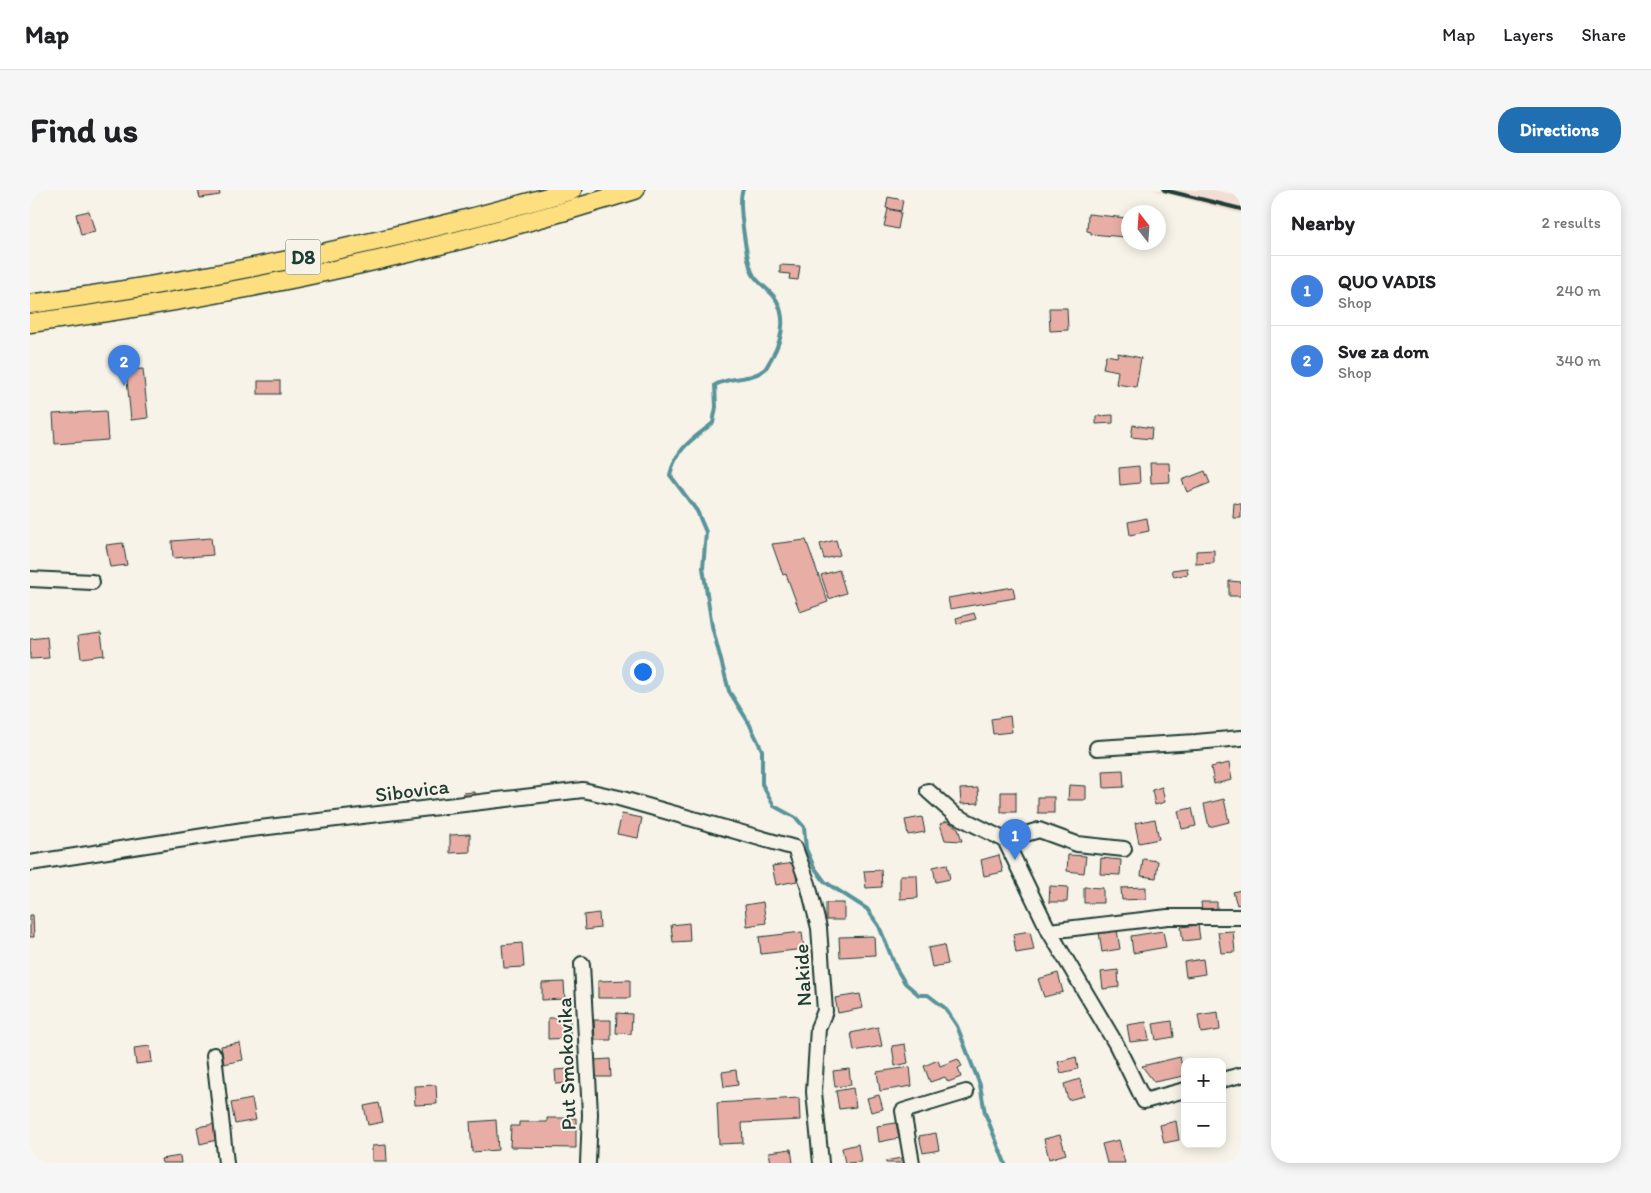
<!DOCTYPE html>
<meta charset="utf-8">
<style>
body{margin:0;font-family:Itim,sans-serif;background:#f6f6f6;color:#202124}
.controls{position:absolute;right:15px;bottom:15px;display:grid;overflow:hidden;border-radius:10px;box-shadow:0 2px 12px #0003}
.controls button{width:45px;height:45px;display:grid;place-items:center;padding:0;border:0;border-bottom:1px solid #e0e0e0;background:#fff;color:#202124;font:25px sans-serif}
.compass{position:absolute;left:1091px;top:15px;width:45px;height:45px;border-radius:50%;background:#fff;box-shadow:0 2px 12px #0003;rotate:343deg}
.you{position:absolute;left:612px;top:481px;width:18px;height:18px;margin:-12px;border:4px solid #fff;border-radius:50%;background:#1a73e8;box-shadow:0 0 0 8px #1a73e833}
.badge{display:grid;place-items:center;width:32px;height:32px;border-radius:50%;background:#1f6fb2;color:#fff;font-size:16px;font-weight:700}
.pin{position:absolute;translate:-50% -41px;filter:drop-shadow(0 1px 2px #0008)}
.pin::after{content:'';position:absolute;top:26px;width:18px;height:15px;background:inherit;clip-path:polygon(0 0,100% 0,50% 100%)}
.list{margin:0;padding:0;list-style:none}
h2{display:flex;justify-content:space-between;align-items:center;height:65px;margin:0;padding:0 20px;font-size:21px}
h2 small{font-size:16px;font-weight:400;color:#757577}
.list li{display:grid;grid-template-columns:32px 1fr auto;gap:15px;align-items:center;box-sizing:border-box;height:70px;padding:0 20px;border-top:1px solid #e0e0e0}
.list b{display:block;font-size:19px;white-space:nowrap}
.list p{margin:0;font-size:16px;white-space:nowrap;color:#757577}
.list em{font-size:16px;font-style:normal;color:#757577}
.map{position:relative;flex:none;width:1211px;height:973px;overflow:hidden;border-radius:20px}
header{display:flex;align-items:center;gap:30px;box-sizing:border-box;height:70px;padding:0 25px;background:#fff;border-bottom:1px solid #e0e0e0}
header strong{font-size:24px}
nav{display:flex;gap:28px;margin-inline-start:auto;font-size:18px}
.intro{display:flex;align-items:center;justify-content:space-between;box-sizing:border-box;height:120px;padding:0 30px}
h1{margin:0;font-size:35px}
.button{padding:12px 22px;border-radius:20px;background:#1f6fb2;color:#fff;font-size:18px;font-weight:700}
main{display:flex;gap:30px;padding:0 30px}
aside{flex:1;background:#fff;border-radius:20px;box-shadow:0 2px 12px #0003}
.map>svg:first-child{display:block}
.built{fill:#f2ded4}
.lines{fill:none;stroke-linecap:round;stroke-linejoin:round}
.stream{stroke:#59939a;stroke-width:4}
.building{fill:#e8aea6;stroke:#1f3d34}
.minor-casing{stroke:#1f3d34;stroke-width:18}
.major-casing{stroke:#1f3d34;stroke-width:21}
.minor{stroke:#f7f3e8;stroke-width:14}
.major{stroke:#fedf80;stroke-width:18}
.rail{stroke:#1f3d34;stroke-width:4}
.labels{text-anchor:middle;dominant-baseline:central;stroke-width:4;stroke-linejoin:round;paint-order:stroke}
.shield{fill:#f7f3e8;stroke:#60746a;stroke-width:1}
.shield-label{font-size:20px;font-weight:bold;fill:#1f3d34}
.street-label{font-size:21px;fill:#1f3d34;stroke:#f7f3e8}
</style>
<header>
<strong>Map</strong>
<nav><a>Map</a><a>Layers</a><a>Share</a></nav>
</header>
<div class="intro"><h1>Find us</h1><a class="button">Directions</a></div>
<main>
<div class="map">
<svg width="1211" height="973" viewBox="0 0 1211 973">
<rect width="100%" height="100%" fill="#f7f3e8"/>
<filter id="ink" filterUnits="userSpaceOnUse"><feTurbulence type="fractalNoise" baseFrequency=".02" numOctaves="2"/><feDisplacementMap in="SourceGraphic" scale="10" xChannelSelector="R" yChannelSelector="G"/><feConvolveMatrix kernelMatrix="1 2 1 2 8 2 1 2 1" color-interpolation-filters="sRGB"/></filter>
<g filter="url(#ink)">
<!-- built -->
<path class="built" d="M1122,0h61l28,6v18z"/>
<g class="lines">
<!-- stream -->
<path class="stream" d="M713,0c-6,9 4,76 11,86 6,9 18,15 23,25 10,20 4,41 -6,58 -2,3 -4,8 -6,10 -13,12 -35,7 -50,16l1,22 -3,16c-20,16 -37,25 -43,52l27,36 9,21 -3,36 9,58 17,65 20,32 13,27v34l12,22 22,12 8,9 2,22 8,18 11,15 42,27 12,17 17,42 9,15 14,12h9l17,13 12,18 23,59 5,28 20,50"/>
</g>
<!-- building -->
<g class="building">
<path d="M168,0h21l1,5 -20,3z"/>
<path d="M858,7l15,3 -2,11 -15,-3z"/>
<path d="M858,19l13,3 -3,17 -14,-3z"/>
<path d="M59,21l6,21 -14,3 -5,-21z"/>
<path d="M1058,24l39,4 -2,19 -34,-3v-2l-4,-1z"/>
<path d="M750,75l20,1 -2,14 -9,-1 1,-5 -10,-1z"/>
<path d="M1019,118h18l1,22 -18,1z"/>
<path d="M1088,163l23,5 -5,29 -20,-3 2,-13 -15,-3 3,-13 11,2z"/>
<path d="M113,179l5,49 -17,2 -5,-50z"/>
<rect x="228" y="191" width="22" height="13"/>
<path d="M76,221l2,29 -53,4 -2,-30z"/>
<path d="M1083,225v8l-17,1v-8z"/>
<path d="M1103,235l19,3 -1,11 -20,-2z"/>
<path d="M1120,273h19l1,19 -19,1z"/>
<path d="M1109,276l1,17 -20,2 -1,-17z"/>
<path d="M1175,281l5,12 -23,9 -5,-12z"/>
<path d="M1204,313l7,1v14h-8z"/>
<path d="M1117,328l2,13 -19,4 -2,-13z"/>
<path d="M181,348l2,17 -40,3 -1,-17z"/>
<path d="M776,350l22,62 -28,10 -14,-38 -3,1 -11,-31z"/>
<path d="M806,350l4,15 -16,4 -4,-15z"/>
<path d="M93,353l4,22 -17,2 -4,-22z"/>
<path d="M1184,360v13l-18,1v-13z"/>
<path d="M1157,378l1,6 -14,3 -2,-7z"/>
<path d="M809,380l7,23 -17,6 -8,-24z"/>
<path d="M1199,391l12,1v14h-12z"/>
<path d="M983,397l2,11 -65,11 -2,-11z"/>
<path d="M944,423l2,6 -19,5 -1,-6z"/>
<path d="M71,443l3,22 -23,3 -3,-22z"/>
<path d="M17,447l2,21 -19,1v-20z"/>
<path d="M980,526l2,16 -19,2 -2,-15z"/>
<path d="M1199,573l3,17 -18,4 -3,-17z"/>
<path d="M1093,580l1,17 -20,1 -1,-17z"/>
<path d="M1039,595l17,1v14h-18z"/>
<path d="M1132,597l3,15 -10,3 -3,-15z"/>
<path d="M948,598l1,15 -18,1 -1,-15z"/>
<path d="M445,602l1,6 -12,1 -1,-6z"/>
<rect x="971" y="602" width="15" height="20"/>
<rect x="1008" y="607" width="16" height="16"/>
<path d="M1194,609l5,23 -20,5 -5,-23z"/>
<path d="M1162,618l4,18 -14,3 -4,-18z"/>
<path d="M592,624l20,4 -4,20 -21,-4z"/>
<path d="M892,627l3,15 -17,3 -3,-15z"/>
<path d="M1125,629l4,20 -20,4 -4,-20z"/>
<path d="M917,631l11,7 4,13 -17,-1 -5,-16z"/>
<path d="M440,644v18l-20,1v-18z"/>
<path d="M969,665l4,17 -19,4 -3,-16z"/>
<path d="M1038,665l18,1 -2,17 -17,-2z"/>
<path d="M1071,668l20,2 -1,15 -20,-1z"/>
<path d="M1113,669l15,2 -2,17 -15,-2z"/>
<path d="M764,673l3,18 -21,4 -4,-19z"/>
<path d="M917,674l3,15 -14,3 -3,-15z"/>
<path d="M851,680l1,17 -16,1 -2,-17z"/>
<path d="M870,685h17l1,23 -18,1z"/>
<path d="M1020,696l18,1 -1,15h-18z"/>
<path d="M1054,697l19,1v15h-19z"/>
<path d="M1116,697v12l-24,1 -1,-12z"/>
<path d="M1211,700v14l-4,1 -4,-13z"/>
<path d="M733,712l3,21 -19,3 -2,-21z"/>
<path d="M1171,712h16v9l-15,1z"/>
<rect x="796" y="713" width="18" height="17"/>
<path d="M569,723l1,15 -15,2 -1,-15z"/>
<path d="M0,725h3l1,22h-4z"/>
<path d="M659,733l1,18 -17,1 -2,-17z"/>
<path d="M1168,735l2,14 -17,2 -2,-14z"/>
<path d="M1087,740l3,19 -18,3 -3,-20z"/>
<path d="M1000,741l4,19 -18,3 -3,-19z"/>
<path d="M1133,741l3,16 -33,6 -2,-17z"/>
<path d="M1203,741l2,21 -14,1 -3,-21z"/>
<path d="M772,742l2,17 -43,5 -2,-17z"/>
<path d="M844,746l1,19 -35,2 -1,-20z"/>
<path d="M492,753l2,24 -20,1 -2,-23z"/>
<path d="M914,755l4,19 -16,3 -4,-19z"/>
<path d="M1173,769l2,15 -19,3 -2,-15z"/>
<path d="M1088,780l1,17 -16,2 -2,-17z"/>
<path d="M1028,783l5,19 -19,5 -6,-18z"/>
<path d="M600,790v18h-32v-17z"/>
<path d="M534,792l1,17 -23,1v-17z"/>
<path d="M830,804l3,14 -25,5 -3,-15z"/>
<path d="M1188,822l2,18 -19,3 -3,-18z"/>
<path d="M587,823l15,1 -1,20 -15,-1z"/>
<path d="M518,828h22v20l-22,1z"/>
<path d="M564,830h17v20h-16z"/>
<path d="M1142,831l2,16 -18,3 -3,-16z"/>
<path d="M1116,832l3,18 -19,2 -3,-17z"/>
<path d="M848,837l4,19 -28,5 -3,-18z"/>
<path d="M210,853l3,17 -19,4 -3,-18z"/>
<path d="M875,854l3,19 -13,3 -3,-20z"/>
<path d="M120,856l2,16 -16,2 -2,-16z"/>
<path d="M1046,867l2,12 -17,4 -3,-11z"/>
<path d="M1150,867l4,19 -30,6 -12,-16z"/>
<path d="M580,869l1,18h-15l-1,-17z"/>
<path d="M928,869l4,7 -4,2 3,9 -13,5 -3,-5 -15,5 -6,-16 14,-6 2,6z"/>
<path d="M880,877l2,19 -32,5 -3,-19z"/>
<path d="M539,879l1,14 -14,1 -1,-14z"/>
<path d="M819,879l2,16 -16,2 -2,-16z"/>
<path d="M706,880l2,15 -14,2 -2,-15z"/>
<path d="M1050,889l4,17 -16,4 -4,-16z"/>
<path d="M406,895l1,19 -22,1 -1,-19z"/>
<path d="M823,898l3,19 -17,2 -3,-18z"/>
<path d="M849,905l4,14 -12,3 -4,-14z"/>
<path d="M769,908l1,22 -58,3 1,20 -24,1 -2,-41z"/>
<path d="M222,909l4,21 -21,4 -4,-21z"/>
<path d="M349,913l4,19 -15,3 -4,-19z"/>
<path d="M517,928h29v30l-66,-1 1,-21h8v-4h28z"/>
<path d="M466,930l2,30 -26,2 -2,-30z"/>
<path d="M1146,931l3,19 -15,3 -4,-18z"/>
<path d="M866,933l3,15 -20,4 -2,-16z"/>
<path d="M184,934l3,16 -17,4 -3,-17z"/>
<path d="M906,943l3,17 -16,3 -4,-17z"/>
<path d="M1030,945l6,19 -17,5 -5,-20z"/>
<path d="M1089,950l6,23h-18l-5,-19z"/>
<path d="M828,954l3,18 -16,1 -3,-15z"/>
<path d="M356,955l1,16h-15v-15z"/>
<path d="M761,959l2,14h-22l-2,-11z"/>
<path d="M150,966l1,7h-19l-1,-4z"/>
<path d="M871,968l1,5h-16l-1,-2z"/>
</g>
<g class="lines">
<!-- minor casing -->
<g class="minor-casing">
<g id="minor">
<path d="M0,389l62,3"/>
<path d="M1067,558l99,-6 45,-4"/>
<path d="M898,601l27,24 50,25 44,91 67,113 28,57 41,-11"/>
<path d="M975,650l34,-10 38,14 47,5"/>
<path d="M0,673l213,-33 340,-40 36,8 176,50 13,36 11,44 6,83 -7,17 -4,64 7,71"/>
<path d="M1019,741l119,-14h73"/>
<path d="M552,774l8,150 -2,49"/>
<path d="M184,865l12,108"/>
<path d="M1192,890l19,-5"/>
<path d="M882,973l-9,-52 63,-19"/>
</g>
</g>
<!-- major casing -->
<g class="major-casing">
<g id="major">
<path d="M0,114c183,-25 364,-62 542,-114"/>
<path d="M0,133c205,-27 408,-71 605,-133"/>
</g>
</g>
<!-- minor -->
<use href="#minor" class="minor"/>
<!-- major -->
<use href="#major" class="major"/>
<!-- rail -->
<path class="rail" d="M1134,0l77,19"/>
</g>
</g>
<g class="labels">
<!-- shield labels -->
<rect class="shield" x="255.5" y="49.5" width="35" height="35" rx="4"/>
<g class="shield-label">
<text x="273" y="67">D8</text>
</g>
<!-- street labels -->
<g class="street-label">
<text transform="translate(382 600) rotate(-7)">Sibovica</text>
<text transform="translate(772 785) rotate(-93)">Nakide</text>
<text transform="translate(536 874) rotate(-92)">Put Smokovika</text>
</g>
</g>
</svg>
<div class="controls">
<button>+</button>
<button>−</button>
</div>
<svg class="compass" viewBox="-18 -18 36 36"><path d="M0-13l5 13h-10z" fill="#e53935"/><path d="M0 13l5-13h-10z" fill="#757577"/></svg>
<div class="you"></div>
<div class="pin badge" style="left:985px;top:670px;background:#3f7fe0">1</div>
<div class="pin badge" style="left:94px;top:196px;background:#3f7fe0">2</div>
</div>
<aside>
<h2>Nearby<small>2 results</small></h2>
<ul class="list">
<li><span class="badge" style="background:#3f7fe0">1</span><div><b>QUO VADIS</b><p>Shop</p></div><em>240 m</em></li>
<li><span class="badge" style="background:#3f7fe0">2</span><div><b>Sve za dom</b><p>Shop</p></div><em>340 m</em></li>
</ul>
</aside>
</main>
